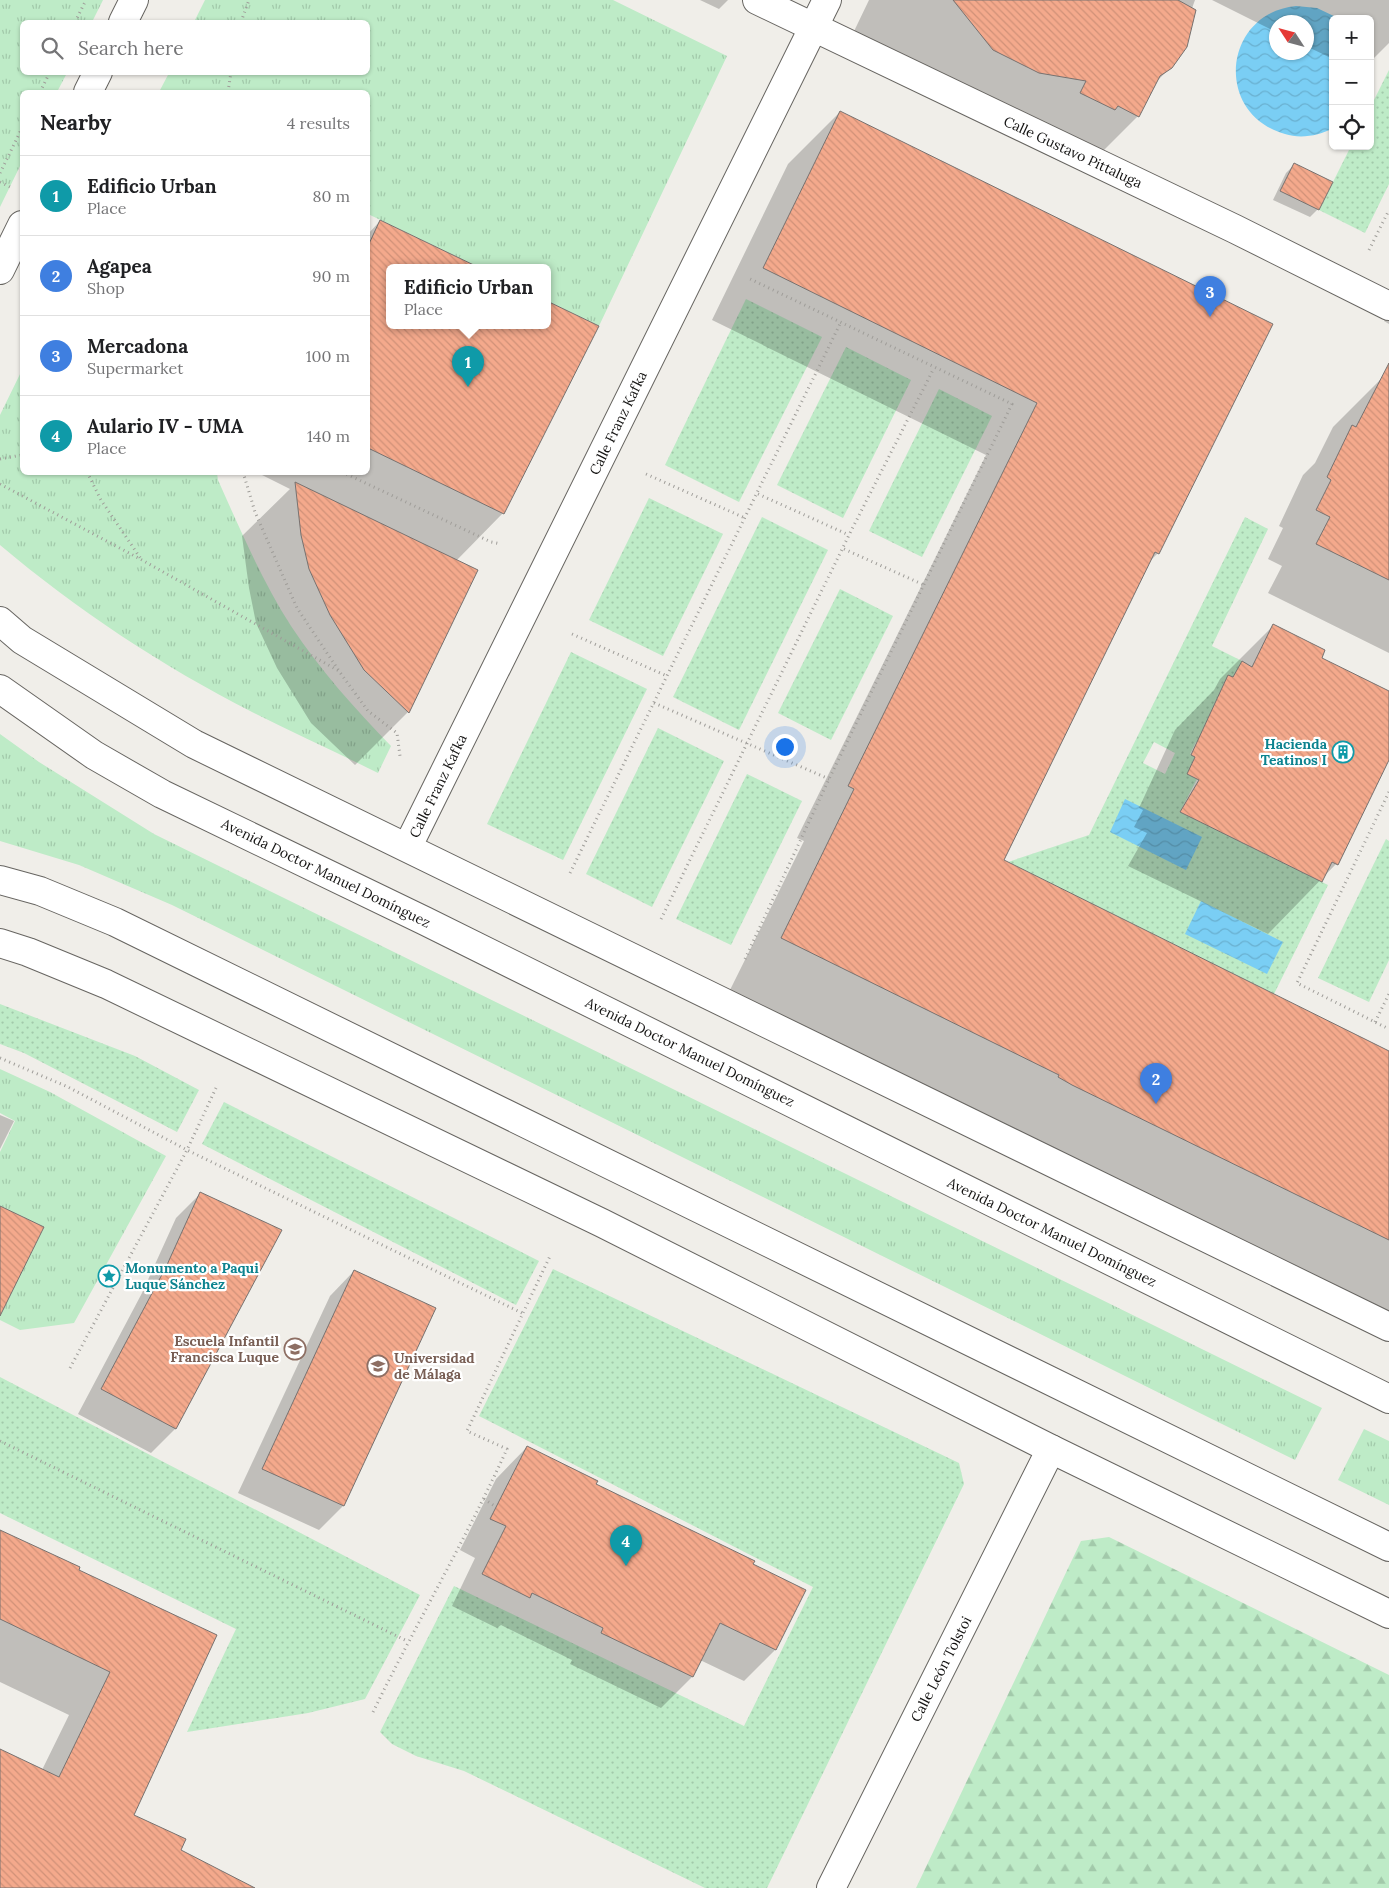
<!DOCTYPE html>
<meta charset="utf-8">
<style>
body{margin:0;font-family:Lora,serif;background:#f2f2f2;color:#202124}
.controls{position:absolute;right:15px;top:15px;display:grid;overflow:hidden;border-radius:8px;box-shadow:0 1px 4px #0004}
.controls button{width:45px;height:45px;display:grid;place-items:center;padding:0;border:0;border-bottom:1px solid #e0e0e0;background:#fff;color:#202124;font:25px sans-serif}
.compass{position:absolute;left:1269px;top:15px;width:45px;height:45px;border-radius:50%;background:#fff;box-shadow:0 1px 4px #0004;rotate:306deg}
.you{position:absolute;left:784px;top:746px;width:18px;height:18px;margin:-12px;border:4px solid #fff;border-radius:50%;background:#1a73e8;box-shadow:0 0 0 8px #1a73e833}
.badge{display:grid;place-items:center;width:32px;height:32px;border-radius:50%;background:#1a73e8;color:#fff;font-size:16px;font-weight:700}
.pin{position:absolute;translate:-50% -41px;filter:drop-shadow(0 1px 2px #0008)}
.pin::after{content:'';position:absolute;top:26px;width:18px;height:15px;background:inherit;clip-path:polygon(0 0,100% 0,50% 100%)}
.popup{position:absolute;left:386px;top:264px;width:165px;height:65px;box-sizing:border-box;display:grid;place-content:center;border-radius:8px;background:#fff;filter:drop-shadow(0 1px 4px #0005);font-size:16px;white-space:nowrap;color:#757577}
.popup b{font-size:19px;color:#202124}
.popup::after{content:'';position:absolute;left:50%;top:100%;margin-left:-10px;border:10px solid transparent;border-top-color:#fff}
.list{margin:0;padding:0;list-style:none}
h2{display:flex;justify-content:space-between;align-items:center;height:65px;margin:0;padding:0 20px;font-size:21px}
h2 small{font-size:16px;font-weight:400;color:#757577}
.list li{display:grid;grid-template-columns:32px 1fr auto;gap:15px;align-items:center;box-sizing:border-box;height:80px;padding:0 20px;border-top:1px solid #e0e0e0}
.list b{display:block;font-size:19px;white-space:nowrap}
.list p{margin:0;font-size:16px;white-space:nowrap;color:#757577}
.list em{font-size:16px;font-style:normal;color:#757577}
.icon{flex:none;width:28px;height:28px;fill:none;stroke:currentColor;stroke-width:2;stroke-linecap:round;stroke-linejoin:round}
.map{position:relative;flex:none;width:1389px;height:1888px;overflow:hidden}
.search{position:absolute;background:#fff;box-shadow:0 1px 4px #0004;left:20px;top:20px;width:350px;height:55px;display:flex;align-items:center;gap:12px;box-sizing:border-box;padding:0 18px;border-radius:8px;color:#757577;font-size:19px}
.panel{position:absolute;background:#fff;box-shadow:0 1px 4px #0004;left:20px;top:90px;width:350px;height:385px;border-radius:8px}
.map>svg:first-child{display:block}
.grass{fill:url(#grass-tufts)}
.forest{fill:url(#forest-firs)}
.garden{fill:url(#garden-dots);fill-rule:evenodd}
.water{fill:url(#water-waves);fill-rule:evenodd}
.shadow{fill:#0003}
.building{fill:url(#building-back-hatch);stroke:#777270}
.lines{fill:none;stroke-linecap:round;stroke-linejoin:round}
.minor-casing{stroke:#676561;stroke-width:30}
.major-casing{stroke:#676561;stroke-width:30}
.path{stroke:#9f9d99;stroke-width:3;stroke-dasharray:1 4;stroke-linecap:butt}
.minor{stroke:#fff;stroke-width:28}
.major{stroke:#fff;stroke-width:28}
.labels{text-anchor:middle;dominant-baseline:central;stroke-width:4.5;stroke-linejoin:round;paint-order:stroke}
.street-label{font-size:14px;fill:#141312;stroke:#fff}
.culture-label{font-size:14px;font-weight:bold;fill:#0d838f;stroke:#fff;text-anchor:end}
.education-label{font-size:14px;font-weight:bold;fill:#785e54;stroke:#fff;text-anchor:end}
</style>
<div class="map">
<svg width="1389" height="1888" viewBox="0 0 1389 1888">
<defs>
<pattern id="grass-tufts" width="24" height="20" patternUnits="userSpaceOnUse" patternTransform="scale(1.25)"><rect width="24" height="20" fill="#beebc7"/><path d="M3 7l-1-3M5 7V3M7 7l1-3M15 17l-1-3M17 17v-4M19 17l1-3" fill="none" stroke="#a2c9aa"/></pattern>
<pattern id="forest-firs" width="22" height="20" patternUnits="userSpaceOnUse" patternTransform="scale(1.25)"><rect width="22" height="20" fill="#beebc7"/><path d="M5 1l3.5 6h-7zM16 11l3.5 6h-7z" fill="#a2c9aa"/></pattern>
<pattern id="garden-dots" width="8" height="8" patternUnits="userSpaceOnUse" patternTransform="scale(1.25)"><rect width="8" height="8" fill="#beebc7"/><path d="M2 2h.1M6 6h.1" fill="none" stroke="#a2c9aa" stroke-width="1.8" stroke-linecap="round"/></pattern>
<pattern id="water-waves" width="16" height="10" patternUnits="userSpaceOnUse" patternTransform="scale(1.25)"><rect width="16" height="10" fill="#7acef4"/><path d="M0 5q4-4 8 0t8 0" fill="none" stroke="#69b0d0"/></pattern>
<pattern id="building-back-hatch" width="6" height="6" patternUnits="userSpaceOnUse" patternTransform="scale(1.25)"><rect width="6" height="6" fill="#f4a98c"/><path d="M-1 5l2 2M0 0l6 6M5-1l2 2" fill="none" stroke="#d09178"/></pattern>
</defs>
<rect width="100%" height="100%" fill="#f0eee9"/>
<!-- grass -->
<g class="grass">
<path d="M0,0h103l-11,22h-70v50l45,1 -10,19h-35v70l-22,45z"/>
<path d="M205,0h408l114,56 -128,270 -52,-25v-33h-67l-112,-54v-122h-209l10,-19 199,-1v-50h-174z"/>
<path d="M22,370v102l195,1 1,7c22,49 44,101 73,146 29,44 64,83 100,120l-13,27c-42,-21 -84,-40 -126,-61 -90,-46 -175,-102 -252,-167v-130z"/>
<path d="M0,734l39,28 115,72 1168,574 -27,52 -1123,-555 -93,-40 -79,-24z"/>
<path d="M0,1069l50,23 116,64 -92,167 -54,7 -20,-10v-5l44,-88 -44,-21v-54l15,-31 -15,-8z"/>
<path d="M1364,1429l25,12v64l-51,-25z"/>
</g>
<!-- forest -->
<path class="forest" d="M1109,1537l280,138v213h-473l165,-347z"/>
<!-- garden -->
<g class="garden">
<path d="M1389,70v114l-24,49 -46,-23 32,-64h19v-38z"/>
<path d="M746,299l76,38 -83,165 -74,-37z"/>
<path d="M846,347l65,33 -68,138 -66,-33z"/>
<path d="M939,389l53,27 -70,141 -53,-26z"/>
<path d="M649,498l74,36 -60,122 -74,-36z"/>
<path d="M762,517l66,33 -89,180 -66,-33z"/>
<path d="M1245,517l23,12 -56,117 30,15 -41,83 -5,-2 -6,12 5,3 -8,17 10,5 -17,33 148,73 -54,109 -266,-132 81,-27zM1154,742l21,11 -10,21 -22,-11z"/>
<path d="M840,589l53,27 -62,124 -53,-27z"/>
<path d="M571,652l76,37 -84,171 -76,-36z"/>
<path d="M658,728l66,33 -72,146 -66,-33z"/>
<path d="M747,774l55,27 -71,144 -55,-26z"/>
<path d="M1386,839l3,2v119l-20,42 -51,-24z"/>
<path d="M0,1004l135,52 64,34 -22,42 -153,-79 -24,-9z"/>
<path d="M224,1102l315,159 -23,44 -314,-161z"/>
<path d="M553,1269l406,194 5,21 -197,404h-62l-241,-117 -48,-15 -24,-12 -12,-12 74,-146 290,140 69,-139 -334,-171z"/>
<path d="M0,1377l420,218 -55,104 -57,14 -121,19 49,-103 -236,-116z"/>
</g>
<!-- water -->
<g class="water">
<path d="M1296,6l21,2 23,11h-7v109c-14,8 -33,11 -48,6 -72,-20 -62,-121 11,-128zM1276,22h30v30h-30z"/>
<path d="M1125,799l77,38 -16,33 -76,-38z"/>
<path d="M1201,901l82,41 -16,32 -82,-40z"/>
</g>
<!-- shadow -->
<g class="shadow">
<path d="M700,0h28l-9,9z"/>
<path d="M869,0h326l-24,67 -17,17 -16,32 -53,53 -20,-10 -4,3 -33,-16 6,-12 -49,-9 -45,-22 -26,-33 -69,-20z"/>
<path d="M1212,0h177v43l-19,19v-43h-37v40l-27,-13v-24h-30v10z"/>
<path d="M840,112l318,441 -9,9 -147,299 387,191v265l-659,-327 74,-149 -7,-3 189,-383 -274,-135 76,-156z"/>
<path d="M1294,165l37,18 -13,26 -8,8 -37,-17 13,-27z"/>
<path d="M380,221l97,47h-88v58h158v-24l50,24 -94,187 -47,48 20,10 -68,141 -53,53 -44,-42 -34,-55 -21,-45 -7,-35 -7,-52 48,-47 -34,-17h112v-238z"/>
<path d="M1389,310v14l-5,-3z"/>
<path d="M1382,378l7,3v272l-121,-60 14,-27 -14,-7 15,-31 -4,-2 24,-51 12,-12 18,-36z"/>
<path d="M1273,626l47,32 69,34v65l-53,107 -68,70 -140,-68 19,-33 -13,-6 9,-17 -4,-2 36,-78 39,-40 6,-11z"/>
<path d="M0,1115l14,6 -14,28z"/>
<path d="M200,1194l-25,235 -24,24 -73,-39 64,-121 34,-75z"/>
<path d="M354,1271l81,37 -92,198 -24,24 -81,-37 92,-197z"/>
<path d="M527,1447l68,37 209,106 -29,60 -31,31 -44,-21 -8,17 -31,31 -91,-44 2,-4 -71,-35 -4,3 -45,-22 23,-48 -15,-8 36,-71z"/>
<path d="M0,1532l77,39 138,64 -83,180 47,35 39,38h-218v-138l42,20 27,-55 -69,-33z"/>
</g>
<!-- building -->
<g class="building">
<path d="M953,0h225l18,10 -9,37 -15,21 -12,8 -21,41 -21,-11 -3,4 -35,-17 6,-12 -47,-8 -46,-23z"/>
<path d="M840,111l433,213 -114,230 -4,-2 -151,308 385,191v189l-317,-155 -14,-8 1,-2 -278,-137 73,-149 -6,-3 189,-383 -274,-135z"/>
<path d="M1294,163l39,19 -14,28 -39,-19z"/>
<path d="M380,220l100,48h-91v58h158v-25l52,25 -95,188 -136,-66v-202z"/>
<path d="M1389,363v217l-73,-36 14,-27 -14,-7 15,-30 -4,-3 25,-52 4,2z"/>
<path d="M295,482l183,88 -69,143 -45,-43 -34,-55 -21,-46 -8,-34z"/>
<path d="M1273,624l52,26 -3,8 67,33v69l-51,105 -6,-3 -10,20 -142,-70 19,-32 -12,-6 8,-17 -4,-2 37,-80 5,2 9,-16 10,6z"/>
<path d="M200,1192l82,38 -106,199 -75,-40 65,-122z"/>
<path d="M0,1206l44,21 -44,89z"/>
<path d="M354,1270l82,38 -92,198 -82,-37z"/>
<path d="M527,1446l71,35 -2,3 159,77 -2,3 53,26 -30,60 -56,-27 -27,54 -92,-44 2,-5 -71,-35 -2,5 -48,-24 24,-48 -16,-7z"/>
<path d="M0,1530l80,37 -1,3 138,65 -83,180 52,24 -5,11 74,38h-255v-139l59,28 51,-105 -110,-53z"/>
</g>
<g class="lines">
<!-- minor casing -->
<g class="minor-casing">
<g id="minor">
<path d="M757,0l478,229 154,77"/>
<path d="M123,22l11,-22"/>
<path d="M88,92l10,-20"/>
<path d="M0,270l22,-45"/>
<path d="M0,621l22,19 172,104 1195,583"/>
<path d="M408,846l419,-846"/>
<path d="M0,943l28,9 78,32 496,239 449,226 338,165"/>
<path d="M831,1888l220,-439"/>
</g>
</g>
<!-- major casing -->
<g class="major-casing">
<g id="major">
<path d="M0,689l94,66 68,39 263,127 964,478"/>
<path d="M0,880l40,11 75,31 1274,625"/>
</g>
</g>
<!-- path -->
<g class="path">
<path d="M75,22l11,-22"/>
<path d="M241,22l8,-22"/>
<path d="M40,92l10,-20"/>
<path d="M228,92l3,-20"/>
<path d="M0,173l22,-45"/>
<path d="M0,182l10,5"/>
<path d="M1369,250l20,-40"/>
<path d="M0,459l22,-4"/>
<path d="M87,472l14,28 40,59"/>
<path d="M243,472l12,40 42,96 42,63 29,40 29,22 3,23"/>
<path d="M342,472l149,70 10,2"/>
<path d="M646,474l99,44"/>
<path d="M0,484l142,76 197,111"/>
<path d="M758,494l91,41"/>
<path d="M844,549l80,36"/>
<path d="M572,634l95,42"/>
<path d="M654,703l175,76"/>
<path d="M1389,792l-92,191 92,46"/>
<path d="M570,873l270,-549"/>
<path d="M661,919l188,-384 85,-167"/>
<path d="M745,959l84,-180 183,-375 -264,-126"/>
<path d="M1375,1022l14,-28"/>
<path d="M0,1058l68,29 119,63 335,163"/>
<path d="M70,1368l117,-218 29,-62"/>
<path d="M0,1441l407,200"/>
<path d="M484,1499l12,8"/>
<path d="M373,1712c43,-88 93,-173 134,-263l-40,-18 84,-177"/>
</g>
<!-- minor -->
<use href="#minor" class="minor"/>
<!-- major -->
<use href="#major" class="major"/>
</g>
<!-- icons -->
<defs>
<g id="building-ring" transform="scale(1.125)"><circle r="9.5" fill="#fff" stroke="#0f9aa8" stroke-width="1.5"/><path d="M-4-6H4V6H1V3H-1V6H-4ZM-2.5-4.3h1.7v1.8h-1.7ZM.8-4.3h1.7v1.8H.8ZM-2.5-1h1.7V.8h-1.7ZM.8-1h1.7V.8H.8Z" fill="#0f9aa8"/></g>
<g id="sight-ring" transform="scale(1.125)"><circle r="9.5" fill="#fff" stroke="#0f9aa8" stroke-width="1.5"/><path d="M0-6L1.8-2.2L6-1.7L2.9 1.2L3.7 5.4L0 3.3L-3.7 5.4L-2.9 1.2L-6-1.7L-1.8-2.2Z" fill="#0f9aa8"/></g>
<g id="school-ring" transform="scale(1.125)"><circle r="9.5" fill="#fff" stroke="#8d6e63" stroke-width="1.5"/><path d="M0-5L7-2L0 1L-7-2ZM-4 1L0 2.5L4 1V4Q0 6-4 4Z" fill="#8d6e63"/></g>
<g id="university-ring" transform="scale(1.125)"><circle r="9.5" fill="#fff" stroke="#8d6e63" stroke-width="1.5"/><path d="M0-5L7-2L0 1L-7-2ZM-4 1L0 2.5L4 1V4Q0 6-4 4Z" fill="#8d6e63"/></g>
</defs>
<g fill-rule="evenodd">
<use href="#building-ring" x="1343" y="752"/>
<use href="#sight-ring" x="109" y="1276"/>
<use href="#school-ring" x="295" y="1349"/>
<use href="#university-ring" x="378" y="1366"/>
</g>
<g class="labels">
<!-- street labels -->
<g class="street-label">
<text transform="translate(1073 152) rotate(25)">Calle Gustavo Pittaluga</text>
<text transform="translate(618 423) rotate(-64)">Calle Franz Kafka</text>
<text transform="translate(438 786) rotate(-64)">Calle Franz Kafka</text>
<text transform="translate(326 873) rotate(26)">Avenida Doctor Manuel Domínguez</text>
<text transform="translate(690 1052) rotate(26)">Avenida Doctor Manuel Domínguez</text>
<text transform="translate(1052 1232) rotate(26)">Avenida Doctor Manuel Domínguez</text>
<text transform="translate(941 1669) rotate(-63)">Calle León Tolstoi</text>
</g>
<!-- culture labels -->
<g class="culture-label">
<text x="1327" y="744">Hacienda<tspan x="1327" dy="16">Teatinos I</tspan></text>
<text x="125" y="1268" text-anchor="start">Monumento a Paqui<tspan x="125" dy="16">Luque Sánchez</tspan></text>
</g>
<!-- education labels -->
<g class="education-label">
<text x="279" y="1341">Escuela Infantil<tspan x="279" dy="16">Francisca Luque</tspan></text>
<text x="394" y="1358" text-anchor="start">Universidad<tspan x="394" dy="16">de Málaga</tspan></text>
</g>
</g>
</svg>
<div class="controls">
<button>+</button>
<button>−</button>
<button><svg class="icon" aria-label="locate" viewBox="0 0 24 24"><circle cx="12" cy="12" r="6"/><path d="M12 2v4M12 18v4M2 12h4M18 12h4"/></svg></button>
</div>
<svg class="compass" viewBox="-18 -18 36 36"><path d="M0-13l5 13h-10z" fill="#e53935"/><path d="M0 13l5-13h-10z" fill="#757577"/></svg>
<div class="you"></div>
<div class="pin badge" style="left:468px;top:387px;background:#0f9aa8">1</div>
<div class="popup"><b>Edificio Urban</b>Place</div>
<div class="pin badge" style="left:1156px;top:1104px;background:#3f7fe0">2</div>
<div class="pin badge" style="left:1210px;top:317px;background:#3f7fe0">3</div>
<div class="pin badge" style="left:626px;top:1566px;background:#0f9aa8">4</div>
<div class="search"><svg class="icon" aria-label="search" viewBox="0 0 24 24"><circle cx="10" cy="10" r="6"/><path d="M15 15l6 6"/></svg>Search here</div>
<section class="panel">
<h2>Nearby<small>4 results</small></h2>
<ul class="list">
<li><span class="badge" style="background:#0f9aa8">1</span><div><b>Edificio Urban</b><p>Place</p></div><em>80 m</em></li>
<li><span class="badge" style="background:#3f7fe0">2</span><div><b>Agapea</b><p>Shop</p></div><em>90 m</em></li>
<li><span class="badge" style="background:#3f7fe0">3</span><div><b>Mercadona</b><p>Supermarket</p></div><em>100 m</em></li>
<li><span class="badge" style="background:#0f9aa8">4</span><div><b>Aulario IV - UMA</b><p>Place</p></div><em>140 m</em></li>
</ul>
</section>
</div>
